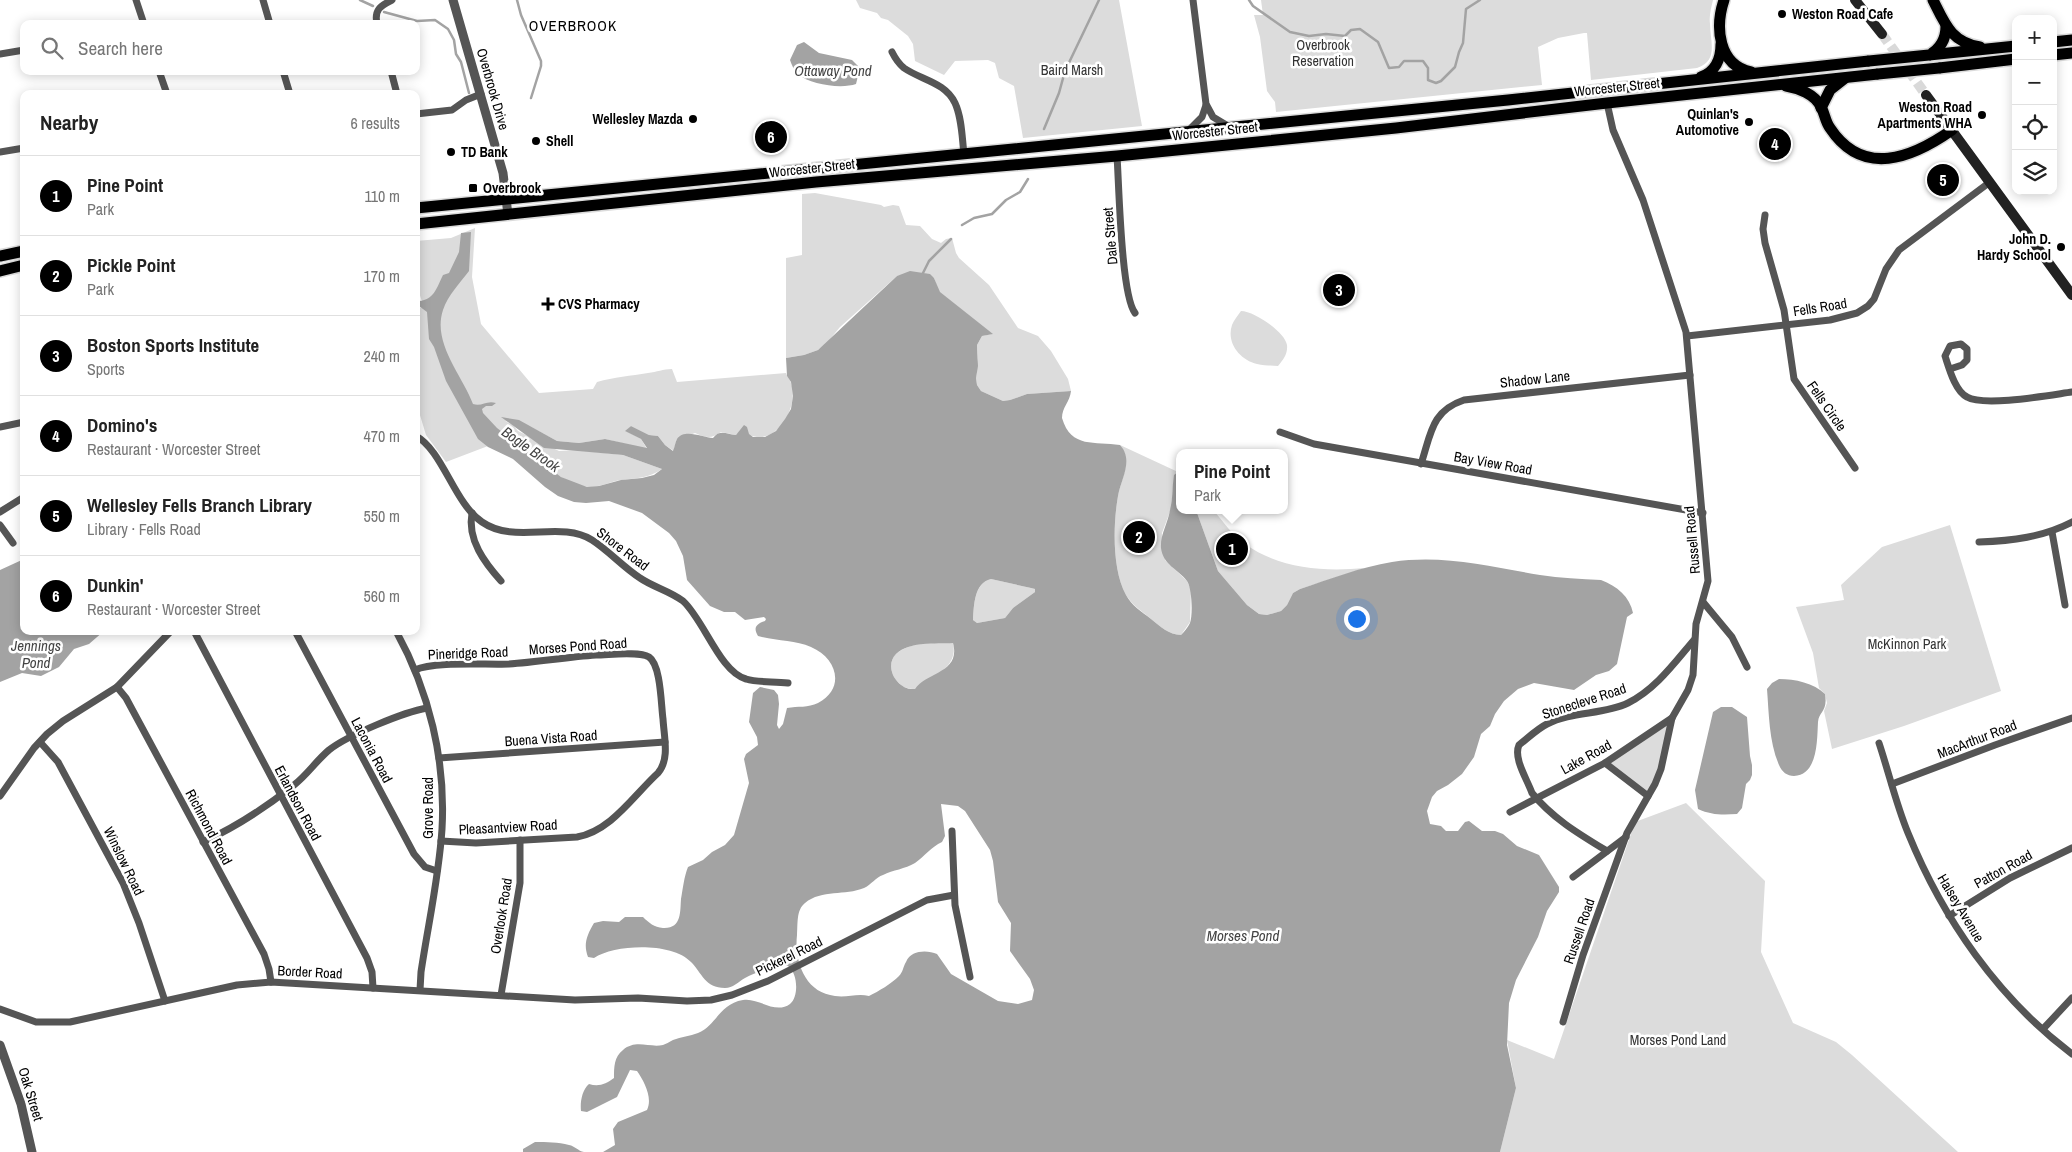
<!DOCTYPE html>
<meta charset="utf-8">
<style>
body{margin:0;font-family:"Archivo Narrow",sans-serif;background:#f2f2f2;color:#222}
.controls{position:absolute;right:15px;top:15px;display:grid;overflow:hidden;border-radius:10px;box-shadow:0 2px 12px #0003}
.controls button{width:45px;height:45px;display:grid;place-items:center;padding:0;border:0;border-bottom:1px solid #e0e0e0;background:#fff;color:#222;font:25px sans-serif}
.you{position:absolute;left:1356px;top:618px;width:18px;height:18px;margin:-12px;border:4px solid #fff;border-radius:50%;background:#1a73e8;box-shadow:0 0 0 8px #1a73e833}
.badge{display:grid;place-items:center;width:32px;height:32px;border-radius:50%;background:#000;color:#fff;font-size:16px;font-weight:700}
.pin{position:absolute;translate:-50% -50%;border:2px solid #fff;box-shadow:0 1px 5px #0006}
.popup{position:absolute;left:1176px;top:449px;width:112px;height:65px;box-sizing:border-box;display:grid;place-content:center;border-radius:10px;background:#fff;filter:drop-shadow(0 1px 4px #0005);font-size:16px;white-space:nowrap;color:#767676}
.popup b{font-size:19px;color:#222}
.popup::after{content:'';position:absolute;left:50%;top:100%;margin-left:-10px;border:10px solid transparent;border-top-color:#fff}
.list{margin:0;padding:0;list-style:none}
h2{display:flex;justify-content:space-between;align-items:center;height:65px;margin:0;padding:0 20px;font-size:21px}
h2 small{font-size:16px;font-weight:400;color:#767676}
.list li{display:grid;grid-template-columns:32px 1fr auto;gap:15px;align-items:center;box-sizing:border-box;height:80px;padding:0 20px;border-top:1px solid #e0e0e0}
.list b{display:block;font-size:19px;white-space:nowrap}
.list p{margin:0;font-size:16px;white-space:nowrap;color:#767676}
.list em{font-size:16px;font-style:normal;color:#767676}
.icon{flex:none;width:28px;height:28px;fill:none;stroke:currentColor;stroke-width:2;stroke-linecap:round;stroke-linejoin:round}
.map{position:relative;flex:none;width:2072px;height:1152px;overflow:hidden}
.search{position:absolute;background:#fff;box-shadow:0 2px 12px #0003;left:20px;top:20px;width:400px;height:55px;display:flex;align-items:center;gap:12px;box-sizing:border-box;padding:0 18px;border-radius:10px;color:#767676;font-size:19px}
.panel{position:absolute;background:#fff;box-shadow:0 2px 12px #0003;left:20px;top:90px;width:400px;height:545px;border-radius:10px}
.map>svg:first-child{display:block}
.green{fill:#dcdcdc}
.water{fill:#a3a3a3;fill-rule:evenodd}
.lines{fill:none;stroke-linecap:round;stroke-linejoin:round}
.stream{stroke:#a3a3a3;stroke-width:2.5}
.secondary-tunnel{stroke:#d9d9d9;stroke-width:10;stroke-dasharray:10 5;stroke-linecap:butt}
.trunk-casing{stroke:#dbdbdb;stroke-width:14}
.minor{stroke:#555;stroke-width:7}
.tertiary{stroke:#555;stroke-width:9}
.secondary{stroke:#222;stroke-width:10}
.trunk{stroke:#000;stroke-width:11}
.trunk-bridge-casing{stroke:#dbdbdb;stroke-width:14;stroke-linecap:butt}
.trunk-bridge{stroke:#000;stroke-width:11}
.poi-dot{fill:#000;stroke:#fff;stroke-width:2}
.labels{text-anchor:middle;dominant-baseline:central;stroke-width:5;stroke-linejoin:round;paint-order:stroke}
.poi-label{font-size:14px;font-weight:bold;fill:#000;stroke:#fff;text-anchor:start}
.park-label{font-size:14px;fill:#333;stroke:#fff}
.street-label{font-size:14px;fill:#000;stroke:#fff}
.neighbourhood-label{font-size:15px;letter-spacing:1px;fill:#000;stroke:#fff}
.water-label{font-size:15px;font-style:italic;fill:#444;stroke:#fff}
</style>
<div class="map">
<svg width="2072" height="1152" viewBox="0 0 2072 1152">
<rect width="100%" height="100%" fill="#fff"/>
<!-- green -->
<g class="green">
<path d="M856,0h263l23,126 -119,12 -9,-52 -15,-8 -4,-15 -7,-3 -33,1 -11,14 -29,-14 -2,-17 -5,-8 -20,-16 -7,-2 -4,-5 -17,-5z"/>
<path d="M1261,0h452c-2,8 -4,16 -3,24 0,17 9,37 -13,44l-106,12 -4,-47h-3l-26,5 -20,9 4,38 -266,27 -1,-10 -8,-11 -7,-54 -6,-22h9z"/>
<path d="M815,193l66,12 3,2 9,-2 6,1 7,19 14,1 12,13 9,4 5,-4 6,-1 4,15 3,5 30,27 29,43 20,8 13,15 17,28 3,12 -44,3 -17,6 -7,1 -22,-10 -4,-6 -1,-7 2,-19 -1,-14 5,-9 10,-2 -53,-42 -5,-14 -11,-5 -26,3 -57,51 -14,17 -8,6 -14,5 -18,3v-100l16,-3v-61z"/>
<path d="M475,228l-3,49 9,47 58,69 54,-4 4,-7c17,-5 34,-6 51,-9 9,-1 15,-4 24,-4l5,13 109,-9c1,4 4,6 5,10 7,19 -7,51 -29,54 -8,1 -14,-3 -22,-5l-4,3 -15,-3c-10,7 -14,6 -26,1l-19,7 -2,11 -9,-6 -7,-9 -9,-1 -18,-9 -5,5 15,8 6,10 -42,-10 -26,4 -22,-2 -26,-14 -26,-6 8,4 5,6 41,20 17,-1 47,5 39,14c-13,9 -25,9 -40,11 -12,1 -22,8 -34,7 -27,-3 -58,-33 -79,-49l-63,24 -20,-27 -10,-33v-95l8,1 -8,-25v-42l35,-3z"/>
<path d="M1241,311c13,0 44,21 46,34 1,9 -4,15 -9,21 -7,-1 -14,0 -21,-2 -17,-4 -31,-21 -25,-39 2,-5 6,-10 9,-14z"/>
<path d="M1120,445l58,27 -4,4 -3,33 -9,24 3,27 22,21 4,9 -1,32 -9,13c-12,0 -21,-9 -30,-16 -8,-7 -19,-14 -25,-24 -14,-25 -13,-71 -8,-99 3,-17 15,-36 2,-51z"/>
<path d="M1196,510h17c10,11 20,26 32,34 35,25 79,28 120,24l-65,21 -7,4 -6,12 -6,6 -14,4 -8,-1 -12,-9 -29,-34z"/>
<path d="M1950,525l51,166 -97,35 -72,23 -8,-38 3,-8 -2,-9 -6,-6 -6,-35 -17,-46 48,-7 -3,-15 41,-38z"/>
<path d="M991,579l40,9 4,1v3l-22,16 -8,10 -28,5 -4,-3c1,-14 1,-37 18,-41z"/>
<path d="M953,643c6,24 -21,35 -38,46 -17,2 -32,-22 -19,-35 14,-13 39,-11 57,-11z"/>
<path d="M1672,718l-7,32 -17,46 -43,-33z"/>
<path d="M1686,803l79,78 -4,71 32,71 43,19 16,13 106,97h-458l16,-64 -9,-48 47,19 81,-237z"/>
</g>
<!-- water -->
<g class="water">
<path d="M804,42l15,11 33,7 8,8 -4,16c-14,5 -46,1 -58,-10 -4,-3 -6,-9 -8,-14l7,-15z"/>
<path d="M471,232l-2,39c-9,12 -21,24 -26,39 -11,33 19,65 30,94 9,3 13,-4 23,-1l-4,3h-6l-4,3 1,4 14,15 64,49 26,10 12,-1 22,-6 21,-2 12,-3 8,-6 -39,-14 -79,-7 -43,-31 18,3 38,21 22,2 26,-4 42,9 -6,-9 -16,-8 6,-5 18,9 9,1 7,9 8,6c2,-4 2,-9 4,-12 8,-11 26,-1 36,-1 7,-9 13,-4 23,-3l8,-10 3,2 2,7 4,3h12l11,-6 9,-12 6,-10 2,-13 -2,-14 -4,-6 -1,-18 18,-3 14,-5 79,-74 13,-5 20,3 4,4 6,14 53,42 -11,2 -5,9 1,21 -2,12 1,7 4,6 22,10 7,-1 17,-6 44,-3c-1,11 -9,16 -9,27 9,31 33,23 58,27 14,15 1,34 -2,51 -5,28 -6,74 8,99 5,10 16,17 25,24 9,7 18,16 30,16 3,-3 7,-8 9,-12 3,-8 2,-35 -3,-42 -9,-12 -24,-16 -26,-33 -1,-13 7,-25 9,-38 3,-11 2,-23 4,-35l4,-3 1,1 1,37h16l22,61 29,34 12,9 8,1 14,-4 6,-6 6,-12 7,-4c30,-10 61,-22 92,-27 51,-8 99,5 148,13 20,3 41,4 61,5 16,6 29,17 32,33l-6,4 -10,47 -8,7 -13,4 -22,15 -40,-7 -16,6 -14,12 -9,13 -5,12 -9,8 -7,23 -12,17 -14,11 -11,6 -5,6 -5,14 3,13 11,2 5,5h12l7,-9 4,-1 13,10h13l8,3 14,12 22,9 20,32v5l-12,19 -9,26 -22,43 -7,23 -2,42 9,43 -16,64h-897l12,-7 -2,-16 5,-7 29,-12c6,-12 -3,-29 -10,-39l-7,-1 -13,27 -30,15 -6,-1c-1,-9 1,-21 8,-27 10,3 17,0 25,-6 0,-11 0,-21 9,-28 13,-11 26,-2 40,-5 3,-1 6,-3 10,-5 8,-3 17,-4 25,-7 19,-8 21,-29 45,-33 15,-3 32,15 47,4 9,-7 8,-31 -2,-38 -5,-2 -14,2 -18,3 -9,2 -18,5 -25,9 -7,4 -12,10 -20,10 -20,0 -23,-15 -34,-26 -19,-20 -76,-18 -97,-4l-6,-1c-5,-13 -1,-22 6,-34l9,-2 16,1 6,-5h18c6,6 11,10 20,11 19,1 17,-17 18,-29 2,-11 3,-22 7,-32l15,-7 9,-8 13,-7 9,-10 15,-52 -5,-24 2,-5 12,-9 -1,-8 -8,-15 4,-29 7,-6 14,3 4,5 1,9 -2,21 2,4 4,-5 4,-16c11,-2 21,0 31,-5 28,-15 19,-45 -7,-56 -16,-7 -35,-6 -53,-11 -5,-8 -2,-12 7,-15l1,-2 -2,-2 -19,3 -10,-8h-11l-14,-6 -23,-26 -4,-24 -7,-15 -7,-8 -27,-20 -33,-12 -23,2 -12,-1 -16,-6 -13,-9 -32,-28 -25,-12 -10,-8 -32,-58 -12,-34 -5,-8 -2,-27 -8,-6v-5c15,-1 18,-14 24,-26l6,-2 10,-21 2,-19zM991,579l40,9 4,1v3l-22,16 -8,10 -28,5 -4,-3c1,-15 1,-37 18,-41zM953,643c8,30 -26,29 -38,46 -17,2 -32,-22 -19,-35 14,-13 39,-10 57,-11zM941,804l17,2 7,5 25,39 3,11 5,41 13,21 -1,28 20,28 4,11 -2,10 -14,4 -20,-3 -47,-27 -14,-20c-10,-4 -26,-4 -31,8 -3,5 -3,10 -7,14 -8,8 -20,15 -30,20 -12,-3 -22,2 -34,0 -30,-3 -41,-35 -38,-61 1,-11 -1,-25 8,-32 17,-14 40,-7 59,-15 7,-3 12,-11 19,-13 10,-5 22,-6 32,-12 10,-7 16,-16 27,-21l3,-6z"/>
<path d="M24,559v72h80l-15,13 -15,5 -15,18 -18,9 -19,-3 -22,9v-112z"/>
<path d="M1779,679c16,0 35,4 46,15 3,18 -6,17 -7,28 -1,18 0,53 -24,54 -7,0 -12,-4 -15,-11 -10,-23 -10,-51 -12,-76l5,-6z"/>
<path d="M1721,707h11l15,10 3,39 2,9v10l-2,5 -4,4 -4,24 -5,6c-15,1 -26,1 -39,-5l-3,-19 18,-78z"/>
<path d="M535,1142c12,0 23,0 34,3 6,1 9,6 15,7h-61v-3z"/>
</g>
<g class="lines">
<!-- stream -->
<g class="stream">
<path d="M360,0l13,6"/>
<path d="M517,0l4,15 20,46v5l-10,32"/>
<path d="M1249,0l4,6 37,26 19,4 17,-2 19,2 6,-6 9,-1 18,13 11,26 10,-1 5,-6h19l5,7v12l8,3 5,-2 14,-14 4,-15 4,-9 3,-34 14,-9"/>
<path d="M384,12l33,9 18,-1 13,9 6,11 2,14 5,8 8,31"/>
<path d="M1044,129l15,-36 6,-22 34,-71"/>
<path d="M962,225l12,-7 18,-4 14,-14 14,-8 8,-13"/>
<path d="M923,273l6,-12 22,-22"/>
</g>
<!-- secondary-tunnel -->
<path class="secondary-tunnel" d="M1882,34l44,61"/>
<!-- trunk casing -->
<g class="trunk-casing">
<g id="trunk">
<path d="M1724,0c-9,27 -6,65 27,72"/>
<path d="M1933,0c12,24 18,42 47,47"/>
<path d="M2053,42l19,-2"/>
<path d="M1929,55l87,-9"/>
<path d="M1929,55c11,-6 17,-16 17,-29"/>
<path d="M2053,55l19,-2"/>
<path d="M1939,68l77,-9"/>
<path d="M1701,77c14,-5 20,-18 20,-33"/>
<path d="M1786,86c12,2 29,8 35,21 4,7 4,14 9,21 33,50 82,30 122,2"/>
<path d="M1821,108l9,-18 14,-11"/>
<path d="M416,208l1092,-108 361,-39"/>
<path d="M416,224l400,-42 301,-26 279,-28 211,-25 271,-29"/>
<path d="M0,256l24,-5"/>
<path d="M0,271l24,-6"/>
</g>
</g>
<!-- minor -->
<g class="minor">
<path d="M136,0l8,24"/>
<path d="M263,0l7,24"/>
<path d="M1193,0l13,104 7,13 15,9"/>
<path d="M377,24c-3,-14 3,-18 15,-24"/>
<path d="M892,52c3,6 7,12 12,16 17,12 41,14 51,35 7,15 7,35 9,51"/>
<path d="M0,54l24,-4"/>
<path d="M159,71l8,23"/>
<path d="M283,71l7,23"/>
<path d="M391,71l6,23"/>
<path d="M416,114l36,-4 14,-10 15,-6"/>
<path d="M1189,130l13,-13 4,-12"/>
<path d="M0,152l24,-4"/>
<path d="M1117,156c2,28 4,139 18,157"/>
<path d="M1765,215l-2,14 2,14 19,67 10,69 61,89"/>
<path d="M1687,336l143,-16 27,-7 11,-7 6,-7 12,-30 13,-19 91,-68"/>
<path d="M1950,369l12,-4 5,-5v-11l-6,-5 -11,2 -5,10c4,12 10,35 22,41 17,10 83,-2 105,-5"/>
<path d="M0,427l24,-5"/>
<path d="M1280,432l34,12 389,69"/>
<path d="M416,436c27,15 38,67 66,86 33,23 78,-2 110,18 17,11 31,27 48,38 13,9 30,13 43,23 21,19 37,71 63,78 13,4 28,2 42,4"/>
<path d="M1421,464c10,-30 10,-53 43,-64l226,-25"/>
<path d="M0,512l24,-15"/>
<path d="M472,513c-5,27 13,50 29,68"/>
<path d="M0,525l13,18"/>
<path d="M2052,532l13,73"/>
<path d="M1979,542c33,-1 64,-5 93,-20"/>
<path d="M1703,602l29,35 15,30"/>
<path d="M194,631l173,327 5,14 1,16"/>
<path d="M295,631l119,223 11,13 12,4"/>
<path d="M396,631c33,60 50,129 46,198 -3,48 -14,96 -21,143l-1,18"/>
<path d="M415,670c19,-9 71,-5 94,-6 29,-2 58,-7 87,-9 13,0 43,-4 53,2 12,8 12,48 14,62 1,18 7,40 -5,54 -25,23 -47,58 -81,64l-101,6 -35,-2"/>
<path d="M117,687l9,11 138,256 5,15 2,13"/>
<path d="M40,742l18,20 65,121 16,40 26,78"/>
<path d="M1879,743c10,30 17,61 29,90 35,86 90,165 164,221"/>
<path d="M439,758l226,-16"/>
<path d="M1605,763l43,33"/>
<path d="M1892,784l103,-39 77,-27"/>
<path d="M0,796l34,-48 13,-14 16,-13 54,-34 54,-56"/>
<path d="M1510,812l95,-49 67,-45"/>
<path d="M952,831l3,74 15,72"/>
<path d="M203,842c33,-15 62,-34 91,-57 13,-10 22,-24 35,-35 19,-15 75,-38 98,-42"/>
<path d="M1607,851c-28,-17 -55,-33 -75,-58 -5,-14 -19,-35 -13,-48 9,-7 18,-16 28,-21 25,-13 56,-9 81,-21 28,-14 47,-41 66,-63"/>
<path d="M1573,877l53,-40"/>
<path d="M1949,916l61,-38 62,-30"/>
<path d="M501,995l19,-112v-43"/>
<path d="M0,1009l36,13h34l167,-37 34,-3 304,18 63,-2 49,3 24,-1 21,-5 36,-14 159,-81 27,-5"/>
<path d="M1563,1022l20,-67 44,-122 28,-49 6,-15 11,-51 16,-28 5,-15 3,-51 12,-43 -22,-249 -43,-132 -30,-70 -6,-27"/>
<path d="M2043,1029l29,-31"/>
</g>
<!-- tertiary -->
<g class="tertiary">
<path d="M453,0l50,173 5,42"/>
<path d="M0,1045l21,59 11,48"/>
</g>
<!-- secondary -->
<g class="secondary">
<path d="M1855,0l27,34"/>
<path d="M1926,95l146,200"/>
</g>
<!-- trunk -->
<use href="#trunk" class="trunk"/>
<!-- trunk-bridge casing -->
<g class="trunk-bridge-casing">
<g id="trunk-bridge">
<path d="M1869,61l60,-6"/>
<path d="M1878,74l61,-6"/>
</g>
</g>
<!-- trunk-bridge -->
<use href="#trunk-bridge" class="trunk-bridge"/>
</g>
<!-- markers -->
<g class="poi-dot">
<circle cx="1782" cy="14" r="5"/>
<circle cx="1982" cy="115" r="5"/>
<circle cx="693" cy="119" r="5"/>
<circle cx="1749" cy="122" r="5"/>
<circle cx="536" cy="141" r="5"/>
<circle cx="451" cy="152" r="5"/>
<rect x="468" y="183" width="10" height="10" rx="2.5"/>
<circle cx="2061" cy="247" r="5"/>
<path d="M545.5 296.5h5v5h5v5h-5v5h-5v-5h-5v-5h5z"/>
</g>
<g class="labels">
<!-- poi labels -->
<g class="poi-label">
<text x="1792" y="14">Weston Road Cafe</text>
<text x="1972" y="107" text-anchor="end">Weston Road<tspan x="1972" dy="16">Apartments WHA</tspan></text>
<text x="1739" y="114" text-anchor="end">Quinlan's<tspan x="1739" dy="16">Automotive</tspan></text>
<text x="683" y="119" text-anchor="end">Wellesley Mazda</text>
<text x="546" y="141">Shell</text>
<text x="461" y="152">TD Bank</text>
<text x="483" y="188">Overbrook</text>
<text x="2051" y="239" text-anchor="end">John D.<tspan x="2051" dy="16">Hardy School</tspan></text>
<text x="558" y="304">CVS Pharmacy</text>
</g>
<!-- park labels -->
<g class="park-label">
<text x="1323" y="45">Overbrook<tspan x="1323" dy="16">Reservation</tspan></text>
<text x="1072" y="70">Baird Marsh</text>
<text x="1907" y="644">McKinnon Park</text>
<text x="1678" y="1040">Morses Pond Land</text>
</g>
<!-- street labels -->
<g class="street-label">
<text transform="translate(1617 87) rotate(-6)">Worcester Street</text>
<text transform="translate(493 89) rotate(74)">Overbrook Drive</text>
<text transform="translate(1215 131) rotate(-6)">Worcester Street</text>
<text transform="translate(812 168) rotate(-6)">Worcester Street</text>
<text transform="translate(1110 236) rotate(-95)">Dale Street</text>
<text transform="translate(1820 307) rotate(-9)">Fells Road</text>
<text transform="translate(1535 379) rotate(-6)">Shadow Lane</text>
<text transform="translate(1827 406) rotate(55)">Fells Circle</text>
<text transform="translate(1493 463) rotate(10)">Bay View Road</text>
<text transform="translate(1692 540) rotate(-95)">Russell Road</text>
<text transform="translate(623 549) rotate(37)">Shore Road</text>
<text transform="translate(578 646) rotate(-4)">Morses Pond Road</text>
<text transform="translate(468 653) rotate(-2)">Pineridge Road</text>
<text transform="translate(1584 701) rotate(-18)">Stonecleve Road</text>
<text transform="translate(551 738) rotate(-4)">Buena Vista Road</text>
<text transform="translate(1977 739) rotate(-21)">MacArthur Road</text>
<text transform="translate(372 750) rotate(62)">Laconia Road</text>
<text transform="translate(1586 757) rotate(-29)">Lake Road</text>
<text transform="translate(298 803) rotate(62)">Erlandson Road</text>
<text transform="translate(428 808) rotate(-90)">Grove Road</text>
<text transform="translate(209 827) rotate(62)">Richmond Road</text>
<text transform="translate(508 827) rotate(-3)">Pleasantview Road</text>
<text transform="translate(124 861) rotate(64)">Winslow Road</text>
<text transform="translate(2003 869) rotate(-29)">Patton Road</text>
<text transform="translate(1961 908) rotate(59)">Halsey Avenue</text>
<text transform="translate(501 916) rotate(-81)">Overlook Road</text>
<text transform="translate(1579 931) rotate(-71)">Russell Road</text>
<text transform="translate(789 956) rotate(-26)">Pickerel Road</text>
<text transform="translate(310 972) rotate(3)">Border Road</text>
<text transform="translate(31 1094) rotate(73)">Oak Street</text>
</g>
<!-- neighbourhood labels -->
<g class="neighbourhood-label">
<text x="573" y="25">OVERBROOK</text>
</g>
<!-- water labels -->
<g class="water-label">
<text x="833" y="70">Ottaway Pond</text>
<text transform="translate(531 449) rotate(35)">Bogle Brook</text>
<text x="36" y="645">Jennings<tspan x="36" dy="17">Pond</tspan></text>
<text x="1243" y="935">Morses Pond</text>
</g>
</g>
</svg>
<div class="controls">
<button>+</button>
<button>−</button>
<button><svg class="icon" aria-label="locate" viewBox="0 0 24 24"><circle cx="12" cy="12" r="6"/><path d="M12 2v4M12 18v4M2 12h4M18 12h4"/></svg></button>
<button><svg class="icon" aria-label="layers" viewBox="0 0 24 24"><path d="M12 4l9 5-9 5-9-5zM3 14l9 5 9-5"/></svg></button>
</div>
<div class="you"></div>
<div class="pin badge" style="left:1232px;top:549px">1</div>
<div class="popup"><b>Pine Point</b>Park</div>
<div class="pin badge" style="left:1139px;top:537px">2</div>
<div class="pin badge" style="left:1339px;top:290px">3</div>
<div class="pin badge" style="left:1775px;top:144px">4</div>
<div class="pin badge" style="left:1943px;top:180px">5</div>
<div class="pin badge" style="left:771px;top:137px">6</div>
<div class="search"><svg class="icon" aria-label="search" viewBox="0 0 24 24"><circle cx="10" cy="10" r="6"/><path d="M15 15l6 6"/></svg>Search here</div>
<section class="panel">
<h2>Nearby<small>6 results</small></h2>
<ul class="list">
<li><span class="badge">1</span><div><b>Pine Point</b><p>Park</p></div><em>110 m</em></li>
<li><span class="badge">2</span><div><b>Pickle Point</b><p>Park</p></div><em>170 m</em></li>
<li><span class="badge">3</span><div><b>Boston Sports Institute</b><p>Sports</p></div><em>240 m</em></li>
<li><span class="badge">4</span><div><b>Domino's</b><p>Restaurant · Worcester Street</p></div><em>470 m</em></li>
<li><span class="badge">5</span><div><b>Wellesley Fells Branch Library</b><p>Library · Fells Road</p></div><em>550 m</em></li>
<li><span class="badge">6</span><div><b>Dunkin'</b><p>Restaurant · Worcester Street</p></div><em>560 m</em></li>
</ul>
</section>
</div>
